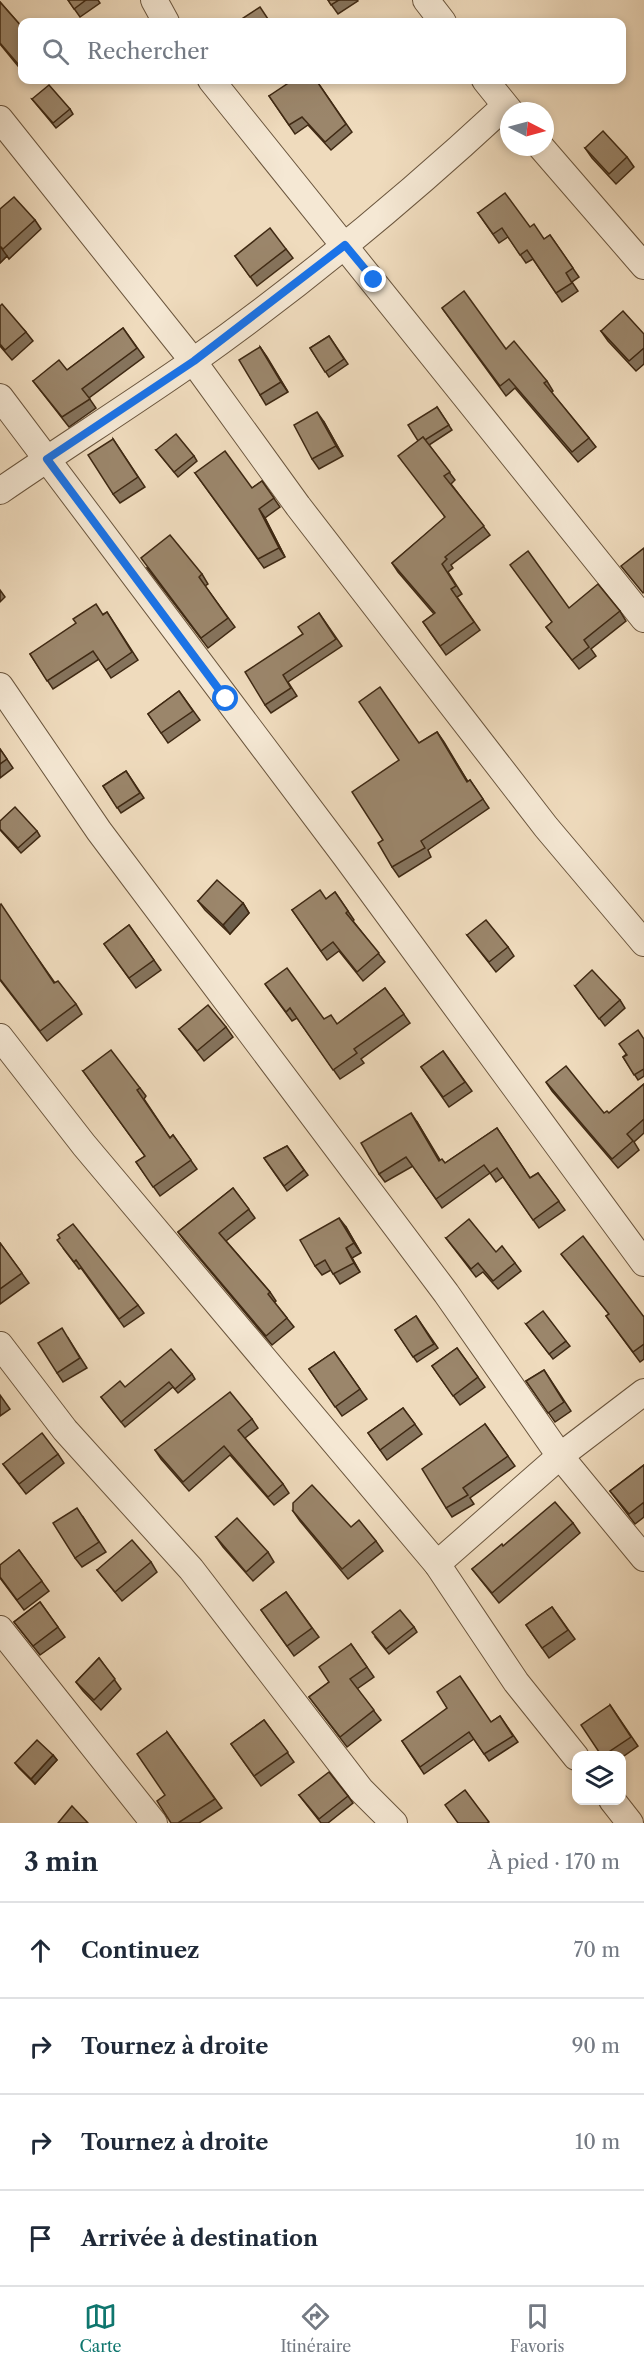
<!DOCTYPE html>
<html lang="fr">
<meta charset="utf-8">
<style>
body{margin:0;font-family:"Libre Caslon Text",serif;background:#f6f6f7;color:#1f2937}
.controls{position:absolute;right:18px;bottom:18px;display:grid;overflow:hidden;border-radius:12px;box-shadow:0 3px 9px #0003}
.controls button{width:54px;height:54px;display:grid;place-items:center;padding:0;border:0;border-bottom:2px solid #e0e1e3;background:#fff;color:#1f2937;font:30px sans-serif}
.compass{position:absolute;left:500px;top:102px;width:54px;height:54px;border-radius:50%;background:#fff;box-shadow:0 3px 9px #0003;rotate:96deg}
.stop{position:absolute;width:18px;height:18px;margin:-14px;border:4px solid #1a73e8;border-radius:50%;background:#fff}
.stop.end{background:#1a73e8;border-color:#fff;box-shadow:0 2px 6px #0008}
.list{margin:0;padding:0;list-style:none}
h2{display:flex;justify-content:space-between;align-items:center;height:78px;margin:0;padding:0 24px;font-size:26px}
h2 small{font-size:20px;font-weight:400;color:#747a83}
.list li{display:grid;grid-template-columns:39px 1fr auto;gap:18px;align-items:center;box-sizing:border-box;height:96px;padding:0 24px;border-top:2px solid #e0e1e3}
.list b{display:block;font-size:22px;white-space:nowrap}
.list em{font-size:20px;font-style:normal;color:#747a83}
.icon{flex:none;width:33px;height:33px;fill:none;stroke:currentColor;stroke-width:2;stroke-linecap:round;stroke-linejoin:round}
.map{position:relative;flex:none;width:644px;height:1823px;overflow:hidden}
.search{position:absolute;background:#fff;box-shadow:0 3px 9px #0003;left:18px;right:18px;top:18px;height:66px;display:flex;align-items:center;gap:15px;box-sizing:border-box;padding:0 21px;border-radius:12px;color:#747a83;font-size:22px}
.sheet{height:462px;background:#fff}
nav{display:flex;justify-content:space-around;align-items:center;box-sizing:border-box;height:84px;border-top:2px solid #e0e1e3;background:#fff;font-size:16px;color:#747a83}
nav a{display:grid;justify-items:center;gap:3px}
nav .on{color:#0f766e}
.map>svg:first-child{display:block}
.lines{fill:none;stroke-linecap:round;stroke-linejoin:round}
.minor-casing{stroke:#6b563e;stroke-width:28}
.minor{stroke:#f5e8d4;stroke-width:26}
.wall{fill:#85735c;stroke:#3f2913;stroke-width:1.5}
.shaded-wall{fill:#6c5e4b;stroke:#3f2913;stroke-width:1.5}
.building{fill:#9b866b;stroke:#3f2913;stroke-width:1.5}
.route{stroke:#1a73e8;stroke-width:8}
</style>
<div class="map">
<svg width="644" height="1823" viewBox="0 0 644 1823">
<rect width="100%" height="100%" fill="#efdbbd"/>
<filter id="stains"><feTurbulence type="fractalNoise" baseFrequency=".00333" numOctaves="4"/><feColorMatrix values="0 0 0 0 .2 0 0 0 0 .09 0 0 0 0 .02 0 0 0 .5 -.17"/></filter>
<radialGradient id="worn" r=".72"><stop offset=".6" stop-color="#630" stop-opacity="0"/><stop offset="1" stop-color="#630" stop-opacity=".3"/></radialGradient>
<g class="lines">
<!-- minor casing -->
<g class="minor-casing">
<g id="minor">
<path d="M154,0l12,22"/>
<path d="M426,0l17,22"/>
<path d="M211,80l433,539"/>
<path d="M485,80l25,31"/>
<path d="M0,119l193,242 105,145 248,321 98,116"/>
<path d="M541,147l103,119"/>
<path d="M0,397l346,460 298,406"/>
<path d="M0,491c64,-44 129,-85 192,-129 110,-78 215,-165 313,-256"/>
<path d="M0,686l99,145 347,462 114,163 84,102"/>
<path d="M0,1037l84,108 353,419 79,118 60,75"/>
<path d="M0,1345l65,85 126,139 170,221 33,33"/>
<path d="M437,1564l123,-108 84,-64"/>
<path d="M0,1629l154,194"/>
<path d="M612,1800l18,23"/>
</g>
</g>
<!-- minor -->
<use href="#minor" class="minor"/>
</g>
<!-- wall -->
<g class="wall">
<path d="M68,0h30l2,3 -20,14z"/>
<path d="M328,0h29l1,1 -20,13z"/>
<path d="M0,2l22,25v44l-22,-27z"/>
<path d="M316,80l36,52 -21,18 -23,-25 -13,9 -26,-38z"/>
<path d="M32,99l38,10 3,5 -17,14z"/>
<path d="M585,148l42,9 7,10 -18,17 -24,-26z"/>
<path d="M0,209l35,11 6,9 -32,30 -2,-3 -7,7z"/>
<path d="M478,213l52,14 14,12 6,-4 29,42 -7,5 6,9 -16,11 -29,-43 -7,4 -18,-26 -9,6z"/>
<path d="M286,249l7,9 -36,28 -22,-30z"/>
<path d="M0,306l26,26 7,9 -21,19 -12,-14z"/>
<path d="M442,308l64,41 41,32 6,10 -2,1 38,46 7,9 -18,15 -63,-74 -9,8z"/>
<path d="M123,328l21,29 -55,41 7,10 -27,19 -36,-46 34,-11z"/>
<path d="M601,331l43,3v30l-8,7 -28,-30z"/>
<path d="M329,336l19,28 -19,13 -19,-29z"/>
<path d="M260,347l28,45 -22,13 -6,-10z"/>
<path d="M437,407l15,23 -23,15 26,35 -4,4 39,51 -39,30 2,3 -5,4 14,22 -5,3 23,33 -34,25 -23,-33 11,-8 -36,-42 -6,-9 53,-45 -27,-77z"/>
<path d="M324,422l19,34 -24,13 -7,-10z"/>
<path d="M113,439l32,48 -25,16 -7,-9z"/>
<path d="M156,450l38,6 3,5 -19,16z"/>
<path d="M195,473l57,15 10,-7 18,26 -15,11 20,39 -21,11z"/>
<path d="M147,568l55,6 6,10 -3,2 30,41 -27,21z"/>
<path d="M0,590l5,7 -5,5z"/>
<path d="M569,608l51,3 6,10 -35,28 5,7 -17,13 -33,-42z"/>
<path d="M107,612l31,48 -27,18 -12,-19 -46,30 -23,-35z"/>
<path d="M319,613l23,33 -54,36 9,14 -26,17 -6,-8 38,-71z"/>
<path d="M179,691l21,29 -32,23 -20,-29z"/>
<path d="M437,732l31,50 2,-2 19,28 -61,42 3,7 -32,20 -7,-10 -9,-27 16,-80 20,-17z"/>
<path d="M0,749l13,19 -13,10z"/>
<path d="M126,771l18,27 -23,15 -18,-27z"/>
<path d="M0,821l37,10 3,5 -19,17 -21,-23z"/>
<path d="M335,892l19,28 -1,1 32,41 -22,19 -24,-30 -12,9 -35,-50 34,-11z"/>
<path d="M198,901l45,2 6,10 -19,21 -25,-24z"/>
<path d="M0,905l55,78 21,21 6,10 -35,27 -47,-61z"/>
<path d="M129,925l32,45 -25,18 -32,-44z"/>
<path d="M467,935l41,12 6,9 -18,16z"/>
<path d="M265,984l59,35 13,5 48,-36 25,35 -49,36 3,4 -24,16 -43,-61 -5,3z"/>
<path d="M575,986l45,14 5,8 -20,18z"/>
<path d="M226,1027l7,10 -29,24 -25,-32z"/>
<path d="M644,1039v37l-6,4 -15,-23z"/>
<path d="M443,1051l29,40 -23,16 -28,-40z"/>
<path d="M83,1071l57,17 6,8 -2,3 26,39 3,-3 24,34 -37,27 -24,-34 9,-6z"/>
<path d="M546,1082l58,31h5l35,-29v49l-10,9 5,8 -21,18 -66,-77z"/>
<path d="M417,1122l23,38 5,3 52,-35 33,50 8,-5 27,37 -26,18 -36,-51 -7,5 -6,-9 -48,35 -29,-42 -28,16 -6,-8z"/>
<path d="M287,1146l21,29 -21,16 -23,-33z"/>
<path d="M233,1188l22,30 -29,23 44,51 6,9 -2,1 20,25 -22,18 -88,-105 -6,-8z"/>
<path d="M346,1227l15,26 -9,5 8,14 -20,12 -9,-14 -9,5 -7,-9z"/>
<path d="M446,1238l50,14 19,11 6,8 -23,18 -15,-17 -7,5z"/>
<path d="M0,1243l29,40 -29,21z"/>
<path d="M63,1248l75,57 6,8 -20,14 -43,-59 -2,1z"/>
<path d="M561,1254l83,63v42l-4,3 -34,-46 3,-2z"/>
<path d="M416,1316l22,32 -21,14 -22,-32z"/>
<path d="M526,1324l40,17 4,5 -17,13z"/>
<path d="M68,1338l19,30 -24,14 -6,-9z"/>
<path d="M457,1348l28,39 -25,18 -28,-39z"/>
<path d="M334,1352l33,47 -25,17 -33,-47z"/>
<path d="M544,1370l27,41 -16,11 -29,-41z"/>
<path d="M192,1374l3,5 -17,14 -5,-6 -48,40 -24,-30 24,-10z"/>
<path d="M0,1395l10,14 -10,7z"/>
<path d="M403,1408l19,26 -35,26 -19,-27z"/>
<path d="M252,1419l6,9 -13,10 38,46 6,9 -15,12 -44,-50 -41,36 -28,-32 -6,-9z"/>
<path d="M485,1424l30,42 -45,32 4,6 -22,13 -6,-9z"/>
<path d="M58,1454l6,9 -38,31 -23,-30z"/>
<path d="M644,1465v52l-9,7 -25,-33z"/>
<path d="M293,1511l58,16 25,14 7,10 -35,28 -48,-58z"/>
<path d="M83,1517l23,35 -24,15 -7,-9z"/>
<path d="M573,1523l7,10 -81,70 -27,-34 31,-23z"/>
<path d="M216,1537l52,15 6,10 -21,19 -30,-34z"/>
<path d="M19,1550l30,41 -25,19 -24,-32z"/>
<path d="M151,1562l6,10 -35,29 -25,-31z"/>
<path d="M286,1592l33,45 -25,19 -33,-46z"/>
<path d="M40,1602l25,35 -25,18 -26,-33z"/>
<path d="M552,1607l23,32 -26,19 -23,-33z"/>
<path d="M414,1627l3,5 -28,22 -14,-17z"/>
<path d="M351,1644l23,33 -17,12 24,31 -34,27 -38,-50 20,-15z"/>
<path d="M99,1658l22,31 -20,21 -18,-19 -7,-9z"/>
<path d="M610,1705l28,41 -17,12v-3h-20z"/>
<path d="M500,1716l18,26 -29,19 -15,-22 -50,35 -22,-33 89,-19z"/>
<path d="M264,1720l30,42 -33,24 -30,-42z"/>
<path d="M167,1732l55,76 -23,15h-28l-6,-28z"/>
<path d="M53,1755l4,5 -22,24 -16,-16 -4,-5z"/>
<path d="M299,1795l49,1 5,7 -25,20h-7z"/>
</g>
<!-- shaded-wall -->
<g class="shaded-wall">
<path d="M0,246l7,10 -7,7z"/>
<path d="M260,347l7,10 21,35 -7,-10z"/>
<path d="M317,412l7,10 19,34 -7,-10z"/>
<path d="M259,509l6,9 20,39 -6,-9z"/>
<path d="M437,732l7,10 30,50 -7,-10z"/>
<path d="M243,903l6,10 -19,21 -7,-9z"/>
<path d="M411,1113l6,9 28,48 -6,-9z"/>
<path d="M339,1218l7,9 15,26 -7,-10z"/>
<path d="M346,1248l6,10 8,14 -6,-9z"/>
<path d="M53,1755l4,5 -22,24 -4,-5z"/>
</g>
<!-- building -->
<g class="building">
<path d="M68,0h18l-12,9z"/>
<path d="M328,0h11l-8,5z"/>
<path d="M0,2l22,25v33l-4,4 -18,-21z"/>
<path d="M260,7l10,15h-33z"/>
<path d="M293,80h23l30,44 -21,18 -23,-25 -13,8 -20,-29z"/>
<path d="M49,85l21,24 -17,14 -21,-24z"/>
<path d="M603,131l24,26 -18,17 -24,-26z"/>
<path d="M505,193l25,34 4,-3 10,15 6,-4 23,33 -7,5 6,10 -16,10 -29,-43 -7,5 -18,-27 -9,6 -15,-21z"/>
<path d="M14,197l21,23 -32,29 -3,-3v-37z"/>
<path d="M270,228l16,21 -36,28 -15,-21z"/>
<path d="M464,291l42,58 8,-8 33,40 -3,2 45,55 -17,14 -63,-73 -9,7 -58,-78z"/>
<path d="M2,304l24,28 -21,18 -5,-6v-38z"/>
<path d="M623,311l21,23v14l-15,13 -28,-30z"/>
<path d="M123,328l14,20 -55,41 8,10 -28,18 -29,-36 26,-21 8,10z"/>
<path d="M329,336l15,23 -19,13 -15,-24z"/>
<path d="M260,347l21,35 -21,13 -21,-35z"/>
<path d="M437,407l12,18 -24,15 -2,-3 -5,4 -10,-16z"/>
<path d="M317,412l19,34 -24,13 -18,-34z"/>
<path d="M176,434l18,22 -20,16 -18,-22z"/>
<path d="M423,437l27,35 -6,4 40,50 -39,31 2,2 -5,5 14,22 -5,3 23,33 -34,24 -17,-24 12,-9 -43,-50 53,-46 -47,-61z"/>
<path d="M113,439l25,38 -25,17 -25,-39z"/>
<path d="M225,451l27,37 10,-7 12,17 -15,11 20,39 -21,11 -63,-86z"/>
<path d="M170,535l32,39 -3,3 29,41 -27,20 -60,-80z"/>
<path d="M644,548v44l-1,1 -22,-27z"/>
<path d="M528,551l41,57 29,-24 22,27 -36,29 5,7 -17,13 -26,-33 6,-5 -42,-57z"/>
<path d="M96,604l7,11 4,-3 25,40 -26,18 -13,-19 -46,30 -17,-27 46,-31 -3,-4z"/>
<path d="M319,613l17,26 -53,36 8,13 -26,17 -20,-33 58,-38 -5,-7z"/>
<path d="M380,687l39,56 18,-11 30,50 3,-2 13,19 -62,42 4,7 -33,19 -14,-24 5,-3 -31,-48 47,-32 -40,-58z"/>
<path d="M179,691l14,20 -32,22 -13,-19z"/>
<path d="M0,749l7,10 -7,5z"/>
<path d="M126,771l14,22 -23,15 -14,-22z"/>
<path d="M15,807l22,24 -19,17 -18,-19v-8z"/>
<path d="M217,880l26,23 -20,22 -25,-24z"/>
<path d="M320,890l6,9 9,-7 13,19 -2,2 33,40 -22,19 -24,-30 -12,9 -29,-41z"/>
<path d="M1,904l53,79 4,-2 18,23 -36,27 -40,-52v-74z"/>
<path d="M486,920l22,27 -19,15 -22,-27z"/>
<path d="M129,925l25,35 -25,18 -25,-34z"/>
<path d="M287,968l37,51 7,-4 6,9 48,-36 19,26 -50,35 3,4 -24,17 -43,-62 -4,4 -21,-28z"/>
<path d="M592,970l28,30 -21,19 -24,-33z"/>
<path d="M208,1005l18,22 -29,24 -18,-22z"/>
<path d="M638,1030l6,9v30l-10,6 -11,-18 4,-2 -8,-11z"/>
<path d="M111,1050l29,38 -3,2 33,48 3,-3 18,25 -38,27 -17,-25 9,-6 -62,-85z"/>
<path d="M443,1051l22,31 -22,15 -22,-30z"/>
<path d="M566,1066l38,47 3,-2 2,2 35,-29v35l-17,15 6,7 -21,18 -66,-77z"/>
<path d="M411,1113l28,48 3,-2 3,4 52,-35 33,50 8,-5 21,28 -26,19 -36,-52 -7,5 -6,-8 -48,34 -30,-42 -27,17 -18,-31z"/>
<path d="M287,1146l17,24 -20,16 -20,-28z"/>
<path d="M233,1188l16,21 -30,24 51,59 -2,2 19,24 -21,18 -88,-104z"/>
<path d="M339,1218l15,25 -8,5 8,15 -21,11 -8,-14 -10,6 -15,-26z"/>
<path d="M469,1219l27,33 6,-6 13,17 -22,18 -15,-18 -7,6 -25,-31z"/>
<path d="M73,1224l65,81 -19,14 -43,-59 -2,2 -17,-22 3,-2 -2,-3z"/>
<path d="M583,1236l61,81v27l-11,8 -27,-36 3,-2 -48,-60z"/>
<path d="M0,1243l22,30 -22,16z"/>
<path d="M543,1311l23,30 -17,13 -23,-30z"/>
<path d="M416,1316l18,28 -21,13 -18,-27z"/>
<path d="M62,1328l18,30 -23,15 -19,-30z"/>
<path d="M457,1348l21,29 -25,19 -21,-30z"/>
<path d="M171,1349l21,25 -17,15 -6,-7 -48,40 -20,-25 19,-16 5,6z"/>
<path d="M334,1352l26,37 -25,18 -26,-38z"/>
<path d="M544,1370l20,32 -16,11 -22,-32z"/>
<path d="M230,1392l22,27 -14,11 45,54 -15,13 -44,-51 -41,36 -28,-32z"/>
<path d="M403,1408l12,16 -35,26 -12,-17z"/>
<path d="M485,1424l23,32 -45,32 5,7 -22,13 -24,-39z"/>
<path d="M42,1433l16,21 -39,30 -16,-20z"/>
<path d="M644,1465v39l-1,-1 -14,11 -19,-23z"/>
<path d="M312,1485l39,42 8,-7 17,21 -34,28 -49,-58v-8z"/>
<path d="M555,1502l18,21 -81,70 -20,-24 30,-25 1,2z"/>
<path d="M77,1508l22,34 -24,16 -22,-35z"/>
<path d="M237,1518l31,34 -22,20 -30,-35z"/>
<path d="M132,1540l19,22 -36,30 -18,-22z"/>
<path d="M19,1550l23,31 -25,19 -17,-23v-12z"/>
<path d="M286,1592l26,36 -25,18 -26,-36z"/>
<path d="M40,1602l18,25 -25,19 -19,-24z"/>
<path d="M552,1607l16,23 -26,18 -16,-23z"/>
<path d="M400,1610l14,17 -28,22 -14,-17z"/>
<path d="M351,1644l16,23 -17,12 24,31 -34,27 -31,-40 20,-15 -10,-15z"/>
<path d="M99,1658l16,21 -21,21 -18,-18z"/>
<path d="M460,1676l31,46 9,-6 13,20 -29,18 -15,-22 -49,35 -18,-26 45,-33 -10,-16z"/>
<path d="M610,1705l21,32 -27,18h-3l-20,-30z"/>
<path d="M264,1720l24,32 -34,24 -23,-32z"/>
<path d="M167,1732l48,67 -37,24h-7l-14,-22 8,-6 -28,-41z"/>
<path d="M37,1740l16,15 -22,24 -16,-16z"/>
<path d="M329,1772l19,24 -29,23 -20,-24z"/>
<path d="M465,1790l24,32 -2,1h-29l-13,-18z"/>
<path d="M72,1806l16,17h-30z"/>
</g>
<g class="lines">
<!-- route -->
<path class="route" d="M226,699l-179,-240 147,-98 151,-116 29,35"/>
</g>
<rect width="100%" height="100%" filter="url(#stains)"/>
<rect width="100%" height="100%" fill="url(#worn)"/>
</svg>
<div class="controls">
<button><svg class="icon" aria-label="layers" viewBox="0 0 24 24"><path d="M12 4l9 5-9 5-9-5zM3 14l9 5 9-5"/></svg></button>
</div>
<svg class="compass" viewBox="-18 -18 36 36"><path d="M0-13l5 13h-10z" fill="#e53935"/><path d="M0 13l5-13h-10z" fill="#747a83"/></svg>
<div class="stop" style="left:226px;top:699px"></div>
<div class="stop end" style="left:374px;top:280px"></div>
<div class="search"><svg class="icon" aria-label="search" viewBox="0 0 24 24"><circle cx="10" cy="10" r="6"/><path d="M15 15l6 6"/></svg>Rechercher</div>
</div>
<section class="sheet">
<h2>3 min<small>À pied · 170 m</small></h2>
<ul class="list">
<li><svg class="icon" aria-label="ahead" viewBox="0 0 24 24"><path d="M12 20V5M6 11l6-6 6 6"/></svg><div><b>Continuez</b></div><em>70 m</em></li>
<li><svg class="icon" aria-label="right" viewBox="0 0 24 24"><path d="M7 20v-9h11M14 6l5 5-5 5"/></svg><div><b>Tournez à droite</b></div><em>90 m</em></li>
<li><svg class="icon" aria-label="right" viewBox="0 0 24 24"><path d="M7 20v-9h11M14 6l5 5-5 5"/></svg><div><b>Tournez à droite</b></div><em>10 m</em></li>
<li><svg class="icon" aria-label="arrive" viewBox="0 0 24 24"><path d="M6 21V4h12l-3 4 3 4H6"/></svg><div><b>Arrivée à destination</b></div></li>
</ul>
</section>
<nav>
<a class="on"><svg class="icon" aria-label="map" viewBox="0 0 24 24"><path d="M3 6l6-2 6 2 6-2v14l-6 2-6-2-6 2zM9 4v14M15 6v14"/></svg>Carte</a>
<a><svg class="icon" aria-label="directions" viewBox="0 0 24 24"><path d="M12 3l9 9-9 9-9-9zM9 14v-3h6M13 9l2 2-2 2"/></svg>Itinéraire</a>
<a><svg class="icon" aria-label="saved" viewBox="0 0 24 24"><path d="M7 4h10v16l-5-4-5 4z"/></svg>Favoris</a>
</nav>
